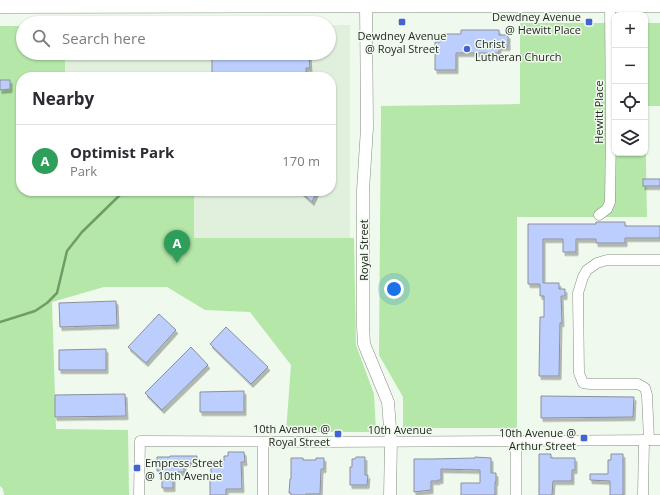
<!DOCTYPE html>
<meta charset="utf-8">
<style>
body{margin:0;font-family:"Open Sans",sans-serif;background:#f7f7f7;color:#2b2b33}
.controls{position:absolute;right:12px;top:12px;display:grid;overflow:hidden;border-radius:8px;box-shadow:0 1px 3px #0004}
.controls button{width:36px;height:36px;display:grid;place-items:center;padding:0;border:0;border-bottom:1px solid #e1e1e2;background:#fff;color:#2b2b33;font:20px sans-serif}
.you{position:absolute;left:394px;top:289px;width:14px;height:14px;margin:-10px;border:3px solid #fff;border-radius:50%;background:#1a73e8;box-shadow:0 0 0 6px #1a73e833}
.badge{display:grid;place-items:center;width:26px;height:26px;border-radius:50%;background:#4562d5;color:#fff;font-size:13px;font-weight:700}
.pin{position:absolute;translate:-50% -33px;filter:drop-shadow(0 1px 2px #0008)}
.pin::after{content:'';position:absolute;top:21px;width:14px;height:12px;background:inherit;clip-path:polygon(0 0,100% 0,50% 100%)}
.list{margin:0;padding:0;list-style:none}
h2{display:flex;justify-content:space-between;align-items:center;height:52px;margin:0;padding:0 16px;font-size:17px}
h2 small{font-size:13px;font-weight:400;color:#7c7c81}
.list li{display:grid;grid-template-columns:26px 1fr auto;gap:12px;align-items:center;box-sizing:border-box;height:72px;padding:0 16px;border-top:1px solid #e1e1e2}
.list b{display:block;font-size:15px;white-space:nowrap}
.list p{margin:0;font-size:13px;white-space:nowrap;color:#7c7c81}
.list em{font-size:13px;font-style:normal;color:#7c7c81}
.icon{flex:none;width:22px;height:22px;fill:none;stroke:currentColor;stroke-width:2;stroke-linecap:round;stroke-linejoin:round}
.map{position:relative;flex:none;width:660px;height:495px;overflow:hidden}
.search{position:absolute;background:#fff;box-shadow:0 1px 3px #0004;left:16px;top:16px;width:320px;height:44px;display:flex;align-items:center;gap:10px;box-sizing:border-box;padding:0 14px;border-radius:22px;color:#7c7c81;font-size:15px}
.panel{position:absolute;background:#fff;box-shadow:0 1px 3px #0004;left:16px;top:72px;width:320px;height:124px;border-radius:16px}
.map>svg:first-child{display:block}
.built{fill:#e1f0dd}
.green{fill:#b4e7a8}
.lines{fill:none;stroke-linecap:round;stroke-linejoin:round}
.stream{stroke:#719b67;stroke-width:2.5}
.building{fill:#bccefd;stroke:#8b909c;filter:url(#shadow)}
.minor-casing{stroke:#858e83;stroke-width:11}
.tertiary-casing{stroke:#858e83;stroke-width:13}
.secondary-casing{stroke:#858e83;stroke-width:15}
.minor{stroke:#fff;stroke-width:10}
.tertiary{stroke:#fff;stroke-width:12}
.secondary{stroke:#fff;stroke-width:14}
.poi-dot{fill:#4562d5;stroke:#f0f9ed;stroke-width:1.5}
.labels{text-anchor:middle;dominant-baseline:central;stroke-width:3;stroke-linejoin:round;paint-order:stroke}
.poi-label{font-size:11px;fill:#242823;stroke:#f0f9ed;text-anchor:end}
.street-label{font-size:11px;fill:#242823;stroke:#f0f9ed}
</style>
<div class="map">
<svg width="660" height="495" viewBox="0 0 660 495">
<defs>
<filter id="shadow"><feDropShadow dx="2" dy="3.5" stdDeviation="0" flood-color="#0004"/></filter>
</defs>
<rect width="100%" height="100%" fill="#f0f9ed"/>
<!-- built -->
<path class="built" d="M329,25h21v213h-156v-47h137v-114h-266v-24h264z"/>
<!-- green -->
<g class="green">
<path d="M520,23h95v130h30v-130h15v83h-15l2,111h-130v211h-114v-31l-24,-42 2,-249 139,-2z"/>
<path d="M0,26h23v27h42v24h-44v114h173v47h160l2,107 18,49 2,38h-90l5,-67 -41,-53 -45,-2 -38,-23h-63l-52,15 4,127 72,1 1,65h-125l-1,-6 -3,-3z"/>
</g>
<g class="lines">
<!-- stream -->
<path class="stream" d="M0,322l35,-11 12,-8 10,-10 10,-42 15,-19 42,-41"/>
</g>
<!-- building -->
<g class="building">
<path d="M461,30h38v5h9v12h-9v6h-43v17h-21v-28h5v-8h21z"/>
<path d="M212,53h94v2h3l1,13h-4v8l-17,-1v2h-77z"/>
<path d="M0,80h10v9l-10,1z"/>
<rect x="643" y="179" width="17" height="7"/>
<path d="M300,191h17l-5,11z"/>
<path d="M596,222h29v4h35v12h-35v5h-29v-4h-20v13h-13v-13h-20v44h16v6h6v7h-4l1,27h-2l-1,53h-20l1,-59h4v-21h-4v-12h-12v-60h68z"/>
<path d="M116,301l1,24 -57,2 -1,-24z"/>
<path d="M159,314l17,16 -30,33 -18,-16z"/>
<path d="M226,327l42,40 -17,17 -41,-40z"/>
<path d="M191,347l17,18 -46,45 -17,-17z"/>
<path d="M106,349v21h-47v-20z"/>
<path d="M244,391v21h-44v-20z"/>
<path d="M125,394l1,22 -71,1v-22z"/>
<path d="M541,396l93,1 -1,20 -92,1z"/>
<path d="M228,452h16l1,10h-4l1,27h-16v6h-16v-22h1v-12h13v-5h4z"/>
<path d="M539,454h12v4h24v12h-3v11h-19l-1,14h-13z"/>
<path d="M611,454h12v41h-13v-14l-20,-1v-6h18v-14h3z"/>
<path d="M170,456h27v7h-13v9h-11v16h-11v-17h-5v-14h13z"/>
<path d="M356,457h9v18h3l-1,10h-17v-18h2v-8h3z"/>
<path d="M475,457l16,1v15h5v9h-1v13h-34v-12h19v-13l-39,-1v11h-3v1h-7v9l-17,2v-33h17l44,-1z"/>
<path d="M291,458h12v2h13v-2h8v11h-3l-1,25h-14v1h-15v-2h-2l1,-14h1z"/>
</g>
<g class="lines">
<!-- minor casing -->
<g class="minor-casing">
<g id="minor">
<path d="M599,215l8,-6 3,-7 1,-72 -1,-125"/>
<path d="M649,440l-2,-45 -2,-7 -7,-4h-48l-7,-1 -4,-10 -1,-80 5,-16 4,-7 10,-7 10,-3h53"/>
<path d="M263,442v53"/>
<path d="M139,495l1,-54 187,1 333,-2"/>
<path d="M516,495v-54"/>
<path d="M643,495l1,-55"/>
</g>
</g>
<!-- tertiary casing -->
<g class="tertiary-casing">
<path id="tertiary" d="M366,6l1,122 -4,62v136l1,18 24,58 3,39 -1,54"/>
</g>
<!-- secondary casing -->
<g class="secondary-casing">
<path id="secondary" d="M0,6l660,-1"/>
</g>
<!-- minor -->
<use href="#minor" class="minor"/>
<!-- tertiary -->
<use href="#tertiary" class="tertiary"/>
<!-- secondary -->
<use href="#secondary" class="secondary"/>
</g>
<!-- markers -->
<g class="poi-dot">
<rect x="398" y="18" width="8" height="8" rx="2"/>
<rect x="585" y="18" width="8" height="8" rx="2"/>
<circle cx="467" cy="49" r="4"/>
<rect x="334" y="430" width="8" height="8" rx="2"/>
<rect x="580" y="434" width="8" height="8" rx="2"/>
<rect x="133" y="464" width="8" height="8" rx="2"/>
</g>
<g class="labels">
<!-- poi labels -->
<g class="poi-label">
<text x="581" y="16">Dewdney Avenue<tspan x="581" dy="13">@ Hewitt Place</tspan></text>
<text x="402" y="35" text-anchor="middle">Dewdney Avenue<tspan x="402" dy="13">@ Royal Street</tspan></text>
<text x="475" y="43" text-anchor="start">Christ<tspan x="475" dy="13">Lutheran Church</tspan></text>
<text x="330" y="428">10th Avenue @<tspan x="330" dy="13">Royal Street</tspan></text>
<text x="576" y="432">10th Avenue @<tspan x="576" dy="13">Arthur Street</tspan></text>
<text x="145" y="462" text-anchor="start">Empress Street<tspan x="145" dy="13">@ 10th Avenue</tspan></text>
</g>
<!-- street labels -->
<g class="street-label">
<text transform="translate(598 112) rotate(-90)">Hewitt Place</text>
<text transform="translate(363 250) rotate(-90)">Royal Street</text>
<text x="400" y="429">10th Avenue</text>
</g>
</g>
</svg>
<div class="controls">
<button>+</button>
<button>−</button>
<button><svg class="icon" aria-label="locate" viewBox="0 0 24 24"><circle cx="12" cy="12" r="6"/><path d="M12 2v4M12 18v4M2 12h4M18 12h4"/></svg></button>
<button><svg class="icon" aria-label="layers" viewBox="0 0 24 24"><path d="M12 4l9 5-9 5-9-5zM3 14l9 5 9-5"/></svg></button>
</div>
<div class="you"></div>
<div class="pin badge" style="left:177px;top:263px;background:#2e9e5b">A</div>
<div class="search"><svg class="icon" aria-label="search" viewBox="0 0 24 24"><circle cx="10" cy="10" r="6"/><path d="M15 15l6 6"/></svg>Search here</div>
<section class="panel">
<h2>Nearby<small></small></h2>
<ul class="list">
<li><span class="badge" style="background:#2e9e5b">A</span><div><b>Optimist Park</b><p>Park</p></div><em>170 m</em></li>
</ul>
</section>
</div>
